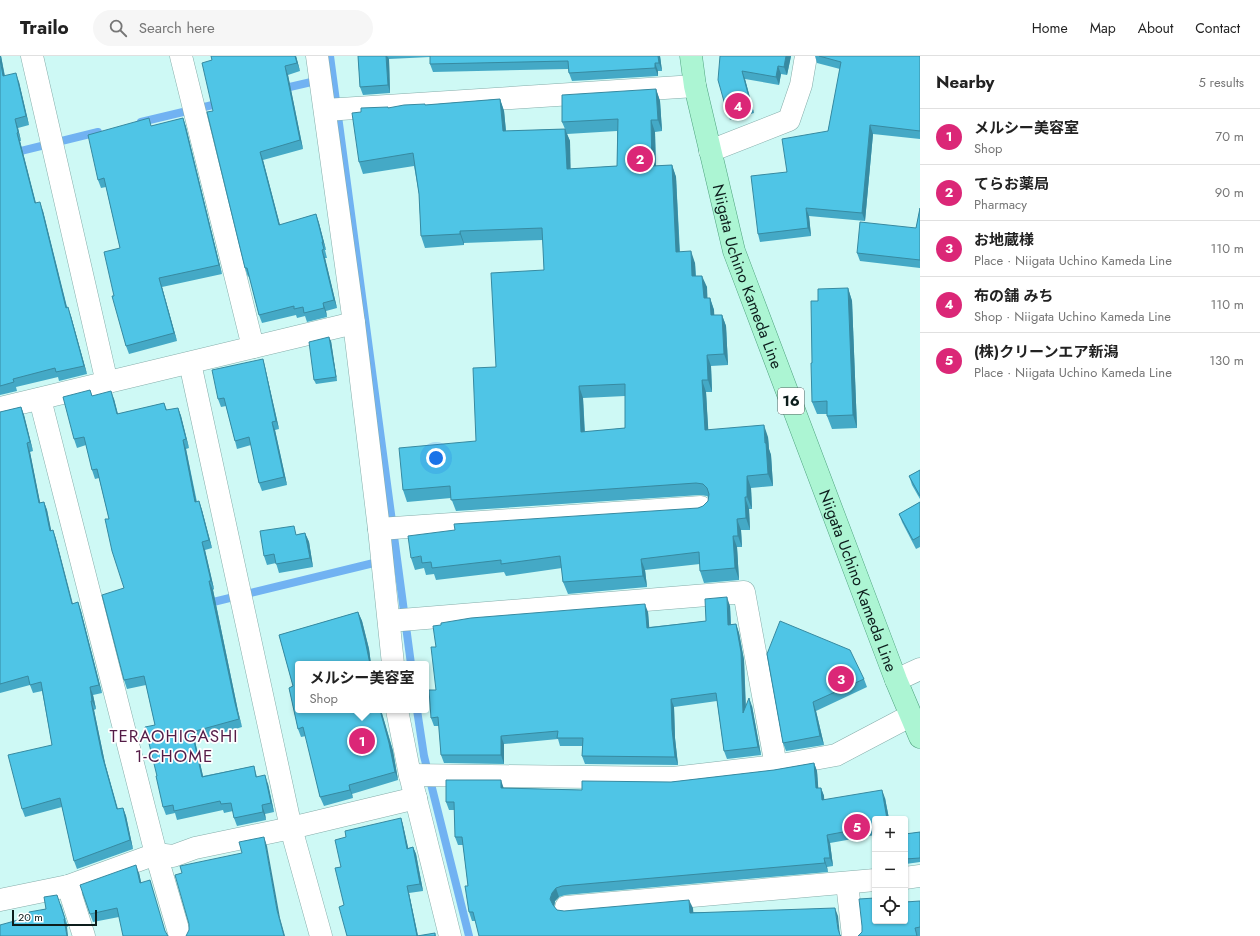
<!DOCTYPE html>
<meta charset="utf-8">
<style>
body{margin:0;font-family:Jost,"Noto Sans JP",sans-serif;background:#f6f6f6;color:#222}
.controls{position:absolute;right:12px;bottom:12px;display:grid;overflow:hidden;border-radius:4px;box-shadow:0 1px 3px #0004}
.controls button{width:36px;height:36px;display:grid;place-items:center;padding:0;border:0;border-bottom:1px solid #e0e0e0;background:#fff;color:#222;font:20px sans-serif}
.scale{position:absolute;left:12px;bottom:10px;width:85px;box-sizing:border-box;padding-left:4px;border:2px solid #0d1d1c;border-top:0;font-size:11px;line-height:14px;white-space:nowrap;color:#0d1d1c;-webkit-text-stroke:3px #fff;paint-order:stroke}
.you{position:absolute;left:436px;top:402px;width:14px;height:14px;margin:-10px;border:3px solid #fff;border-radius:50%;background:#1a73e8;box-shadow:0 0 0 6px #1a73e833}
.badge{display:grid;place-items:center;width:26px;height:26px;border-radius:50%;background:#db2777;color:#fff;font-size:13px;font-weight:700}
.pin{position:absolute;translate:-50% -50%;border:2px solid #fff;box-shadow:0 1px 4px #0006}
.popup{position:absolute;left:295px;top:605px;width:134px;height:52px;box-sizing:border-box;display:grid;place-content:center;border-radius:4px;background:#fff;filter:drop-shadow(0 1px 3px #0005);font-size:13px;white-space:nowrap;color:#767676}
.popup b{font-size:15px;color:#222}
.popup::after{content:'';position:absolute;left:50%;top:100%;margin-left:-8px;border:8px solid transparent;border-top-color:#fff}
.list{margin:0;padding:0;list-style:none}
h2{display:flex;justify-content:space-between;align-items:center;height:52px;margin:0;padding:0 16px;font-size:17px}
h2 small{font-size:13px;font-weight:400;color:#767676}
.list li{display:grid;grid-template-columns:26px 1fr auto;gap:12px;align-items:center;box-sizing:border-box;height:56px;padding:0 16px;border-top:1px solid #e0e0e0}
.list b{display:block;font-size:15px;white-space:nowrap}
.list p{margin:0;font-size:13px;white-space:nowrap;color:#767676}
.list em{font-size:13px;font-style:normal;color:#767676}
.icon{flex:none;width:22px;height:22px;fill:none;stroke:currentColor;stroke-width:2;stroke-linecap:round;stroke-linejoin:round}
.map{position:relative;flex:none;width:920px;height:880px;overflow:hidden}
header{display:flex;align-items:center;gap:24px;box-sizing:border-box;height:56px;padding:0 20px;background:#fff;border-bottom:1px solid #e0e0e0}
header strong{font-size:19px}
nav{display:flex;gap:22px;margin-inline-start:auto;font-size:14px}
.search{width:280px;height:36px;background:#f6f6f6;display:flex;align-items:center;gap:10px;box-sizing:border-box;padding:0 14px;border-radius:22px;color:#767676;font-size:15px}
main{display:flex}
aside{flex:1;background:#fff}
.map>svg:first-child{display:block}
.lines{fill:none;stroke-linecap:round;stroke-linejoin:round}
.stream{stroke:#71b2f2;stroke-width:8}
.street-casing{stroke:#85adaa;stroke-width:23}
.primary-casing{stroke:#50a580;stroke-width:23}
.street{stroke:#fff;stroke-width:22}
.primary{stroke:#acf5d3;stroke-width:22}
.wall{fill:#44a9c6;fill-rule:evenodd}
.shaded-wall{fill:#378aa1}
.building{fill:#4fc5e6;stroke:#378aa1;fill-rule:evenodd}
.labels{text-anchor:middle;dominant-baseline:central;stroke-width:3.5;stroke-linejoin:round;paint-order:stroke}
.shield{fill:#fff;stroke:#566160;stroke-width:1}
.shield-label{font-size:15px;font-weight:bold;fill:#0d1d1c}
.street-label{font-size:16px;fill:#0d1d1c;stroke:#fff}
.neighbourhood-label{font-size:17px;letter-spacing:1px;fill:#541c47;stroke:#fff}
</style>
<header>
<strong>Trailo</strong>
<div class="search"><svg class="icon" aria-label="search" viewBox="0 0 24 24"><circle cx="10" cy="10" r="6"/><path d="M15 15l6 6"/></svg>Search here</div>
<nav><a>Home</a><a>Map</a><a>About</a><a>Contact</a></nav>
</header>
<main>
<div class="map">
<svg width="920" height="880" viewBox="0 0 920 880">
<rect width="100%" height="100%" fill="#cef9f5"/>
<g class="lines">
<!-- stream -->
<g class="stream">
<path d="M330,0l81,608"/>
<path d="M281,33l39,-9"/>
<path d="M141,66l80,-19"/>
<path d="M0,100l98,-24"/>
<path d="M205,548l177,-43"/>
<path d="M417,654l7,46 45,180"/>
</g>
<!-- street casing -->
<g class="street-casing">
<g id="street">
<path d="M32,0l75,327"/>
<path d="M181,0l72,291"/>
<path d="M317,0l37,267 25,206 14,135"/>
<path d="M325,54l370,-24"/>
<path d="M710,95l79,-31 12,-35 5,-29"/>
<path d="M190,307l101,465 30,108"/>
<path d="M40,343l116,455 24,82"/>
<path d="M0,352l354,-85"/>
<path d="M379,473l322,-22"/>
<path d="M389,565l355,-29 32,174"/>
<path d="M896,624l24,-11"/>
<path d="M397,654l13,65 40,161"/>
<path d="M410,719l263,3 103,-12 60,-11 74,-39"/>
<path d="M905,822l15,-2"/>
<path d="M847,827l6,53"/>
<path d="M68,830l16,50"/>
<path d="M0,844l68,-14 88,-32 17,2 22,-8 96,-20 125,-30"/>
<path d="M566,851l309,-27"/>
</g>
</g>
<!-- primary casing -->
<g class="primary-casing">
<g id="primary">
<path id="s1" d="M691,0l4,30 39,165 162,429 24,57"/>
</g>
</g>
<!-- street -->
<use href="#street" class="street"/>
<!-- primary -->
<use href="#primary" class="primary"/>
</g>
<!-- wall -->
<g class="wall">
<path d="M0,0h1l4,20 14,6 10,43 -11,3 3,13h-1l16,62 7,8 24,96 4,9 16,58 -28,7 -1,-4 -42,10 1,4 -17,4z"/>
<path d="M296,0l4,15 -12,4 15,74 -40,11 17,65 36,-11 3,9 7,27h-1l2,8h-2l12,50 -11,3 1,6 -20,5 -2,-6 -8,2 -1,-3 -34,8 -3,-8 -10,-39 -1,1 -3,-9 -32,-157 -1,-51z"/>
<path d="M358,0h302l2,15h-4v5l-86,5 -3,-8 -1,-4 -135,3 -3,-8v-7l-41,2 1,34 -27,2 -3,-8z"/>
<path d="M720,0h71l-4,19 -6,-1 -2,11 -34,-6 9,34 -24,7 -3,-8z"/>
<path d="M815,0h105v83l-47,-5 -8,87 -56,-5 2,20 -51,6 -2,-8 29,-62 41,-41 12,-62 -23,-6z"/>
<path d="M656,33l4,12 2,30 -7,1 1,34 16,-1 4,12 4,75 15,11 1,13 11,11v11h3l4,12v5h8l4,11 2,39 -17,1 1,26h-6l2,38 60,7 1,12 2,6 2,31 -22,2 1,21h-3l1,21h-9l1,17h-5l2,33 -35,3 -4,-12v-7l-55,6 2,17 -79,7 -5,-12 -1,-14 -56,8 -2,-4 -68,8 -2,-6 -8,1 -2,-7 -9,2 -4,-12 287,-50 5,-2 5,-5v-4l-1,-1 -7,-1 -244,16 -5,-13 -44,4 -4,-12 73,-49 20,-74 48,-97 -1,-30 -79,3v2l-39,3 -4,-12 -2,-42 -5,-28 -51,8 -4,-12 2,-50 27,-4 112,-9 4,12 2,20 59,-2 -3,-7zM617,75v35l-47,3v-28l-3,-7zM625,340v32l-40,4 -2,-34z"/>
<path d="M183,62l3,9 36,147 -60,13 15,54 -48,13 -3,-8 -12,-50 6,-48 -14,-61 -5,1 -3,-8 54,-54z"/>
<path d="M920,152v60l-60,-7 -3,-8 59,-25z"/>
<path d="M848,232l4,13 5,127 -25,1 -5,-13v-2h-10l-5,-12v-39l6,-62z"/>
<path d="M331,285l6,40 -21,3 -2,-4z"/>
<path d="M263,303l2,8 14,62 -4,1 12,55 -25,6 -3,-8 -8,-38 -14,4 -2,-8 -9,-35 -5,1 -3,-8z"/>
<path d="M90,334l2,6 22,3 4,15 46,-11 3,7 11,-2 3,8 8,32 -3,1 11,53 2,-1 3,9 10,38 -7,2 9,39 -1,1 25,121 4,16 -47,14 8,35 51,-10 3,11 11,7 6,28 -9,2 1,6 -29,6 -3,-8 -1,-7 -9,2 -1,-3 -46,10 -2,-7 -9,2 -3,-8 -6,-31 -2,-51 -9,-40 -19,4 -3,-9v-92l-15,-69 -10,-41 -4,1 -3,-9 -6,-25 -9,3 -3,-9z"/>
<path d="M21,351l3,8 9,36 -3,1 10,51 4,-1 3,8 4,21 2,-1 3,9 16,65 6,-2 3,9 21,82 -9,2 3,14 -2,1 11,53 13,46 5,-1 3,8 7,33 -56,20 -3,-8 -12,-54 -37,10 -3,-8 30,-64 -10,-54 -9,2 -3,-8 -30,8v-281z"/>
<path d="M920,414v29l-8,-14 -3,-9z"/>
<path d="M920,446v45l-4,2 -14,-27 -3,-8z"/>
<path d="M305,477l4,9 4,25 -34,6 -3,-10 -9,2 -3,-9 34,-22z"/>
<path d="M730,550l1,18h5l3,9 5,27 2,46h6l9,49 -34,4 -3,-8 -7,-50 -43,6 1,31 3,27 -93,-1 -3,-8v-10h-22l-2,-7 -54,5v20l-60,-1 -3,-8 -2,-29h-5l-3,-8 5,-28 212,-78 1,15 57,-6z"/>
<path d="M358,556l4,9 7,28 2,15h-73v46h83l12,41 5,29 -46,14 1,4 -29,8 -4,-9 -14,-61 -5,1 -3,-8 -9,-41 4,-2 -14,-51z"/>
<path d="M767,598l97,25 3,8 -51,24 8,34 -38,6 -3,-8z"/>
<path d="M814,707l3,8 1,17h3l3,8v4l61,-2 4,21h-14v16l-45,8 3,23 -6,1 1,5 -263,23 -6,2 -4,4 -1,6 3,3 7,1 129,-3v4l145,4 -366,5 -3,-9 -1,-26 -5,-41h-5l-3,-8v-27h-6l-3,-8 58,-14 78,2 89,-8 103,-12z"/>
<path d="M401,762l2,7 5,23 5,-1 3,7 7,37 -14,2 9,43 17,-3 1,3h-89l-3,-31 2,-68z"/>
<path d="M920,776v30l-14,2 -1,-3v-27z"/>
<path d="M139,817l2,9 12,7 -34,28 -26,5 -3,-8z"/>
<path d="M920,845v35h-62l17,-15z"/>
<path d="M61,848l7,23 -39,-10 17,-8z"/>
</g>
<!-- shaded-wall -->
<g class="shaded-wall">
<path d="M0,0h1l5,28 -3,-8z"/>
<path d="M295,0h1l4,15 -3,-8z"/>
<path d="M386,0h1l2,3 1,34 -2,-8z"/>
<path d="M658,0h2l2,15 -3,-8z"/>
<path d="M786,0h5l-4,19 -3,-8z"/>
<path d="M655,7l3,8v5l-3,-8z"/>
<path d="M285,10l3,9 15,74 -3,-9z"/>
<path d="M778,10l3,8 -2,11 -3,-8z"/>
<path d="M742,15l3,8 9,34 -3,-8z"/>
<path d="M16,17l3,9 10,43 -3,-9z"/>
<path d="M656,33l4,12 2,30 -4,-11z"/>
<path d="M500,43l4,12 3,32 -4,-12z"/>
<path d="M183,62l3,9 36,147 -3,-9z"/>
<path d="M15,63l3,9 3,13 -3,-9z"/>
<path d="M651,64l4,12 1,46 -4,-12z"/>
<path d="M870,69l3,9 -8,87 -3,-8z"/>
<path d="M565,73l5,12 1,40 -4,-12z"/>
<path d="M17,77l3,8 18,71 -3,-9z"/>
<path d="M260,96l3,8 19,73 -3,-8z"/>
<path d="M672,109l4,12 4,87 -4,-12z"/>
<path d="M40,146l3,9 26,105 -3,-8z"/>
<path d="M806,152l3,8 2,20 -3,-8z"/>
<path d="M316,158l3,9 7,27 -3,-8z"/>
<path d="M460,175l4,12v2l-4,-11z"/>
<path d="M322,194l3,8 12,50 -3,-8z"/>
<path d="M691,195l4,12 1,25 -4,-12z"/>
<path d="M702,220l5,11 1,23 -4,-12z"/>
<path d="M159,222l3,9 15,54 -3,-8z"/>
<path d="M848,232l4,13 5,127 -4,-13z"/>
<path d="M710,242l4,12 1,17 -4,-12z"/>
<path d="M323,247l3,8 1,6 -3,-9z"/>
<path d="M68,251l3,9 16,58 -3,-8z"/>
<path d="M722,259l4,11 2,39 -4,-11z"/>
<path d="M329,281l2,4 6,40 -1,-4z"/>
<path d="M707,299l4,11 1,26 -4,-12z"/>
<path d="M263,303l2,8 14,62 -3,-8z"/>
<path d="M702,324l4,12 3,50 -4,-12z"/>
<path d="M579,330l4,12 2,46 -4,-12z"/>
<path d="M111,335l3,8 6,24 -3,-9z"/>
<path d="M21,351l3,8 9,36 -3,-9z"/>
<path d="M178,352l3,8 8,32 -3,-9z"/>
<path d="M272,366l3,8 12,55 -3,-8z"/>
<path d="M764,369l4,12 1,12 2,6 2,31 -5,-12z"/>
<path d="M183,384l3,9 12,62 -3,-9z"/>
<path d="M27,387l3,9 12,60 -3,-9z"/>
<path d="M747,420l4,12 1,21 -5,-12z"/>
<path d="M745,441l4,12 1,21 -4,-12z"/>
<path d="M199,445l3,9 10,38 -3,-8z"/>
<path d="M44,446l3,8 6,29 -3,-8z"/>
<path d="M737,463l4,11 1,17 -4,-11z"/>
<path d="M53,474l3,9 19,73 -3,-8z"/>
<path d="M305,477l4,9 4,25 -3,-9z"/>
<path d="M733,480l4,11 2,33 -4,-12z"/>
<path d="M202,486l3,8 9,39 -3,-8z"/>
<path d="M641,503l4,11 2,17 -4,-11z"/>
<path d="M209,525l4,9 25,121 4,16 -7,-24z"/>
<path d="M727,541l3,9 1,27 -3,-8z"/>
<path d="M78,546l3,9 21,82 -3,-8z"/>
<path d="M645,548l3,8 2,24 -3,-8z"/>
<path d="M358,556l4,9 7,28 2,15h-1z"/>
<path d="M736,568l3,9 5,27 2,61 -3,-8z"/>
<path d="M90,631l3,8 3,14 -4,-8z"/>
<path d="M749,642l3,8 9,49 -3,-8z"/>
<path d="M671,643l3,8 1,31 3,27 -3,-8 -3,-28z"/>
<path d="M91,645l3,9 11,53 15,55 -3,-9 -15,-54z"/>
<path d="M813,646l3,9 8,34 -4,-9z"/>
<path d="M380,654h1l12,41 5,29 -3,-8z"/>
<path d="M192,676l3,9 10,44 -3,-8z"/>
<path d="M501,680l3,8v20l-3,-9z"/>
<path d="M814,707l3,8 2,26 -3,-9z"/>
<path d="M265,719l3,9 6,28 -3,-9z"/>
<path d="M501,724l3,9 -3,-1z"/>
<path d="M349,729l3,9 1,4 -3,-8z"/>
<path d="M821,732l3,8 1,13 -3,-9z"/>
<path d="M882,734l3,8 4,21h-2z"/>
<path d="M262,749l3,9 1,6 -3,-8z"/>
<path d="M123,752l3,8 7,33 -3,-9z"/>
<path d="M401,762l2,7 7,31 -3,-7z"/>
<path d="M827,779l3,8 3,23 -3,-8z"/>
<path d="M264,781l3,9 13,72 5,18h-1l-7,-26z"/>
<path d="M413,791l3,7 7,37 -3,-7z"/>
<path d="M824,802l3,9 1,5 -3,-9z"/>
<path d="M136,809l3,8 4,18 -3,-8z"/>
<path d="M407,830l2,7 9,43h-1z"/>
<path d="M556,832l3,9 -4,4 -1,7 -4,-9 2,-6z"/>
<path d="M689,844l4,8 1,13 -4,-8z"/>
<path d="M835,852l3,8 2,20 -2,-7z"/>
<path d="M64,863l3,8 1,9h-1z"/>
</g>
<!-- building -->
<g class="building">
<path d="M211,0h84l2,7 -12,3 15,74 -40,12 19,73 37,-11 7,28h-1l2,7 -2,1 12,50 -11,3 1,5 -20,5 -1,-6 -9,2v-3l-35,9 -12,-47h-2l-38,-156 6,-1 -11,-48 10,-3z"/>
<path d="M358,0h28l2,29 -28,2z"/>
<path d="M430,0h228l1,7h-4v5l-86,5 -1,-12 -138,3z"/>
<path d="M720,0h66l-2,11 -6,-1 -2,11 -34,-6 9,34 -24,7 -9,-32z"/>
<path d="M819,0h101v75l-50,-6 -8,88 -56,-5 2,20 -50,6 -7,-58 36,-4 -5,-33 46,-8 13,-69z"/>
<path d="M0,3l3,17 13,-3 10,43 -11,3 3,13 -1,1 18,70 5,-1 26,106 2,-1 16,59 -28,6 -1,-4 -42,11 1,3 -14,4z"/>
<path d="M656,33l2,31h-7l1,46 20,-1 4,87 15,-1 1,25h10l2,22h6l1,17h11l2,39 -17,1 1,25h-6l3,50 59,-5 1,18h1l2,31 -21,2v21h-2l1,21 -9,1 1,17h-5l2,32 -35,3 -1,-19 -58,7 2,17 -80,6 -3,-26 -59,8v-4l-69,8 -1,-6 -9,1 -1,-7 -10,2 -3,-22 47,-6 -1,-6 244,-16 5,-2 5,-5 1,-7 -2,-6 -4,-4 -7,-1 -245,17 -1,-14 -47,4 -4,-42 77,-7 -3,-73 23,-1 -5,-94 53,-3 -2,-42 -82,3v3l-39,2 -2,-42 -6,-41 -54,9 -7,-49 9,-1v-4l27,-1v1l16,-3 21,-1v1l75,-6 3,32 62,-2 2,40 50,-3 1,-47 -56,3v-27zM625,328v44l-44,4 -2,-46z"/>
<path d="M149,62l2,8 32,-8 36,147 -60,13 15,55 -48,13 -14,-50h2l-10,-44 16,-4 -16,-70 -6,2 -10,-45z"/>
<path d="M920,152v52l-63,-7 3,-31 56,6z"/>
<path d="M848,232l5,127 -26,1v-15l-15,1 -1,-39h1l-1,-62h7v-12z"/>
<path d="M329,281l7,40 -22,3 -5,-38z"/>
<path d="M263,303l13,62 -4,1 12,55 -25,6 -10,-46 -14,4 -11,-43 -6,1 -6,-29z"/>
<path d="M90,334l2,6 19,-5 6,23 47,-11 2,7 12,-2 8,31 -3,1 12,62 4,-1 10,39 -7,2 9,39h-2l26,122 4,16 -47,13 10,45 52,-11 2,11 9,-2 6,28 -9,2 1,7 -29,6 -3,-15 -10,1 -1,-3 -46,10 -1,-6 -10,2 -7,-31h1l-12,-49 10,-2 -11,-49 -20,4 -22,-85 22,-7 -12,-37 -7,-32h4l-12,-50 -5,1 -8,-33 -10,2 -11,-42z"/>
<path d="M21,351l9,35 -3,1 12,60 5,-1 6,29 3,-1 19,74 6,-2 21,83 -9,2 2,14h-1l11,54 15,54 6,-1 7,32 -56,21 -14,-63 -38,11 -14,-54 44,-10 -11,-63 -11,3 -2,-9 -28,8v-272z"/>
<path d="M920,414v26l-11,-20z"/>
<path d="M920,446v34l-7,4 -14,-26z"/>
<path d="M294,470l2,9 9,-2 5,25 -34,6 -2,-10 -10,2 -4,-25z"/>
<path d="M727,541l1,28 8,-1 5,28 2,61 6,-15 9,49 -34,4 -8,-58 -45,6 1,30 3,28 -93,-1 1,-18h-26l1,-7 -57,5v19h-60l-3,-38 -7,1 -2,-28h7l-5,-43h5l-3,-21 8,-1v-2l30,-5 174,-14 2,24 59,-7 -1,-22z"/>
<path d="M358,556l7,28 5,24h-72v46h82l9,33 6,29 -46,13 1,5 -30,7 -17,-70 -5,2 -9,-41 4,-2 -14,-51z"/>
<path d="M780,565l70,29 14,29 -51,23 7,34 -37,7 -16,-89z"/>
<path d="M814,707l2,25h5l1,12 60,-10 5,29h-12v7l-48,9 3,23h-6l1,5 -263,23 -6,2 -4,5 -2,6 3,6 4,5 7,1 125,-11 1,13 145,-5 3,21 2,6 1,1h-362l-6,-24h-4l-4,-26h3l-6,-49h-7l-1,-35h-8v-22h55v8l81,2v-9l89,1 103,-12z"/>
<path d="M401,762l6,31 6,-2 7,37 -13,2 10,50h-70l-8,-29 5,-2 -9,-37 6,-1 -6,-27 11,-3 -1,-6z"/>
<path d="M920,776v26l-15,1v-25z"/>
<path d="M264,781l13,73 7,26h-98l3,-6v-6l-14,-49 7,-2 -2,-7 62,-13 -3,-11z"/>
<path d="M136,809l4,18 10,-3 15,51 3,5h-45l-6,-28 -27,6 -10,-29z"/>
<path d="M57,839l8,24h-1l3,17h-67v-11l29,-8v-5l17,-3 -2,-12z"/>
<path d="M875,842v23h30v-19l15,-1v26l-5,1 2,8h-59l4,-4v-6l-3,-27z"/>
<path d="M435,877v3h-18z"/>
</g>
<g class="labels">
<!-- shield labels -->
<rect class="shield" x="778" y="332" width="26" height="26" rx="3"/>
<g class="shield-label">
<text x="791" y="345">16</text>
</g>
<!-- street labels -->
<g class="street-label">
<text stroke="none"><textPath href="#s1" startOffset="228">Niigata Uchino Kameda Line</textPath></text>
<text stroke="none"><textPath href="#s1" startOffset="552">Niigata Uchino Kameda Line</textPath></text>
</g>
<!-- neighbourhood labels -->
<g class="neighbourhood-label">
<text x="174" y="680">TERAOHIGASHI<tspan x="174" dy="20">1-CHOME</tspan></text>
</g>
</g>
</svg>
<div class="controls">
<button>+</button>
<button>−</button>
<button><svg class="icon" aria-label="locate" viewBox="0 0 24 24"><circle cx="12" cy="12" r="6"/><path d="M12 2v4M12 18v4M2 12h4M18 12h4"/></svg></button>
</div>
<div class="scale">20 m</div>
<div class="you"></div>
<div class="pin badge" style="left:362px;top:685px">1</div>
<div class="popup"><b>メルシー美容室</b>Shop</div>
<div class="pin badge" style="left:640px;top:103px">2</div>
<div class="pin badge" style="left:841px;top:623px">3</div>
<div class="pin badge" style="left:738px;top:50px">4</div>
<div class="pin badge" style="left:857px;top:771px">5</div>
</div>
<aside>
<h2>Nearby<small>5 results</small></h2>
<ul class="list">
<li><span class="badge">1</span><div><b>メルシー美容室</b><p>Shop</p></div><em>70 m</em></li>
<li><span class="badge">2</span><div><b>てらお薬局</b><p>Pharmacy</p></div><em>90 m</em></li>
<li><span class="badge">3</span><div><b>お地蔵様</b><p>Place · Niigata Uchino Kameda Line</p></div><em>110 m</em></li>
<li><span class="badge">4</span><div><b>布の舗 みち</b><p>Shop · Niigata Uchino Kameda Line</p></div><em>110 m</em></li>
<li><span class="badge">5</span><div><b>(株)クリーンエア新潟</b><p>Place · Niigata Uchino Kameda Line</p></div><em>130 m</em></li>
</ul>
</aside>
</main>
